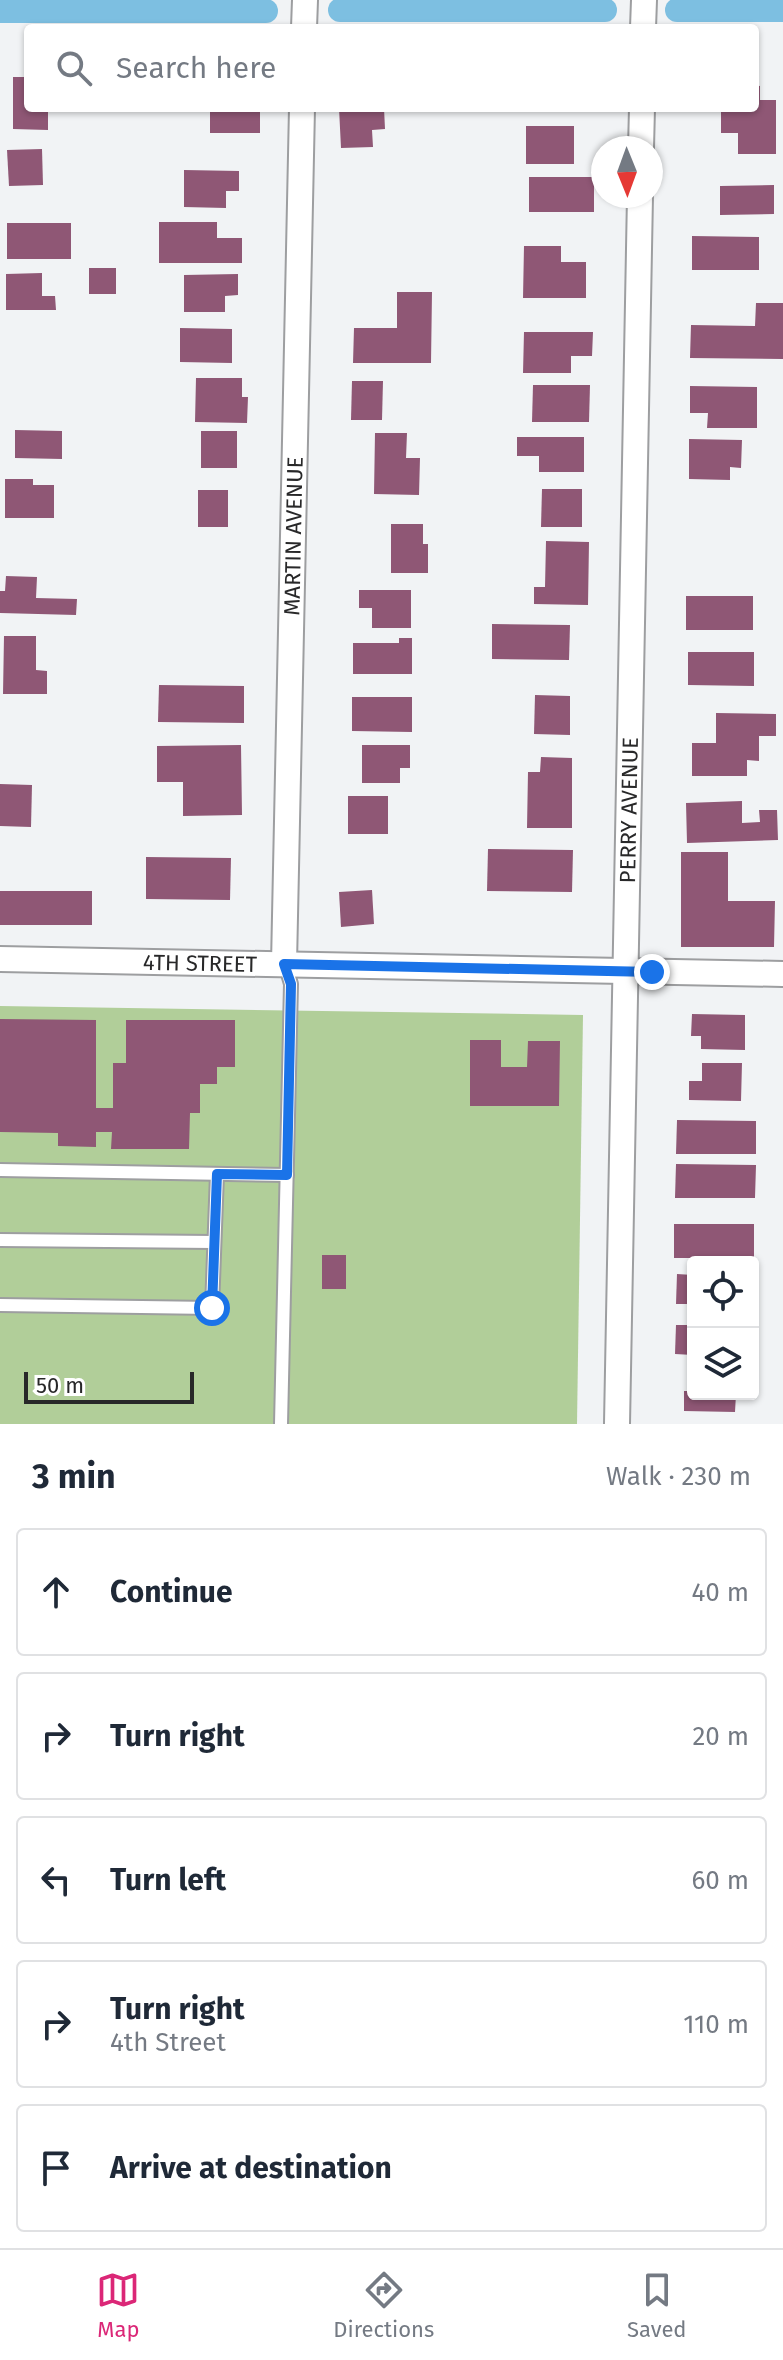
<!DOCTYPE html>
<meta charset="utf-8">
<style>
body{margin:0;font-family:"Fira Sans",sans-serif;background:#f2f2f3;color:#1f2937}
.controls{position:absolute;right:24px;bottom:24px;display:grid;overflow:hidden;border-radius:8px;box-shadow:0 2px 6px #0004}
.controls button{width:72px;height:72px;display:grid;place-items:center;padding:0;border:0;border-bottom:2px solid #e0e1e3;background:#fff;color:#1f2937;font:40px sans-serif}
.compass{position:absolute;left:591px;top:136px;width:72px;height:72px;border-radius:50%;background:#fff;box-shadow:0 2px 6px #0004;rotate:179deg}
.scale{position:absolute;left:24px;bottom:20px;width:170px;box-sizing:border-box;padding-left:8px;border:4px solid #282829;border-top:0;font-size:22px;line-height:28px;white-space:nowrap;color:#282829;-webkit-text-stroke:6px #fff;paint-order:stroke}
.stop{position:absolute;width:24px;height:24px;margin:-18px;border:6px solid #1a73e8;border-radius:50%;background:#fff}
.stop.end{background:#1a73e8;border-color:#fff;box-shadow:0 2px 8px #0008}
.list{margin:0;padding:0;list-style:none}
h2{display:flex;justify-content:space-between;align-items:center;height:104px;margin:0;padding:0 32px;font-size:34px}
h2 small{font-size:26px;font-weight:400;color:#747a83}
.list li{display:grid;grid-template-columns:52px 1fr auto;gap:24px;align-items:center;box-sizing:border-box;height:128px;margin:0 16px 16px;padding:0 16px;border:2px solid #e0e1e3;border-radius:8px}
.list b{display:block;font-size:30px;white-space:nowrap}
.list p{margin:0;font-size:26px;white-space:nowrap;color:#747a83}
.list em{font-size:26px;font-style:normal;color:#747a83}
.icon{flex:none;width:44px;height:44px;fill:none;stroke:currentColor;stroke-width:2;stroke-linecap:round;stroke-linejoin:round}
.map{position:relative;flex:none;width:783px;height:1424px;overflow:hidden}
.search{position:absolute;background:#fff;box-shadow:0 2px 6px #0004;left:24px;right:24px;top:24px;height:88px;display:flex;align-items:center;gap:20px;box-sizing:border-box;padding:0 28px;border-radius:8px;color:#747a83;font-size:30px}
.sheet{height:824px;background:#fff}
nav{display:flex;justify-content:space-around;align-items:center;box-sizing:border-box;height:112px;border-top:2px solid #e0e1e3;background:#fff;font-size:22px;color:#747a83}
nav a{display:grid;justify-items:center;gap:4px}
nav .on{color:#db2777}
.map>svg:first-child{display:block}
.green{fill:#b1ce99}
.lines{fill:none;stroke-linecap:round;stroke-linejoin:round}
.canal{stroke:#7dbfe1;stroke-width:24}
.building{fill:#8f5775}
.service-casing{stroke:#9d9ea0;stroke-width:16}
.minor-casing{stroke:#9d9ea0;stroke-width:28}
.service{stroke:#fff;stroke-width:12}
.minor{stroke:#fff;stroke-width:24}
.route{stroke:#1a73e8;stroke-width:10}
.labels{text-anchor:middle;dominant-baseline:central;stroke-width:8;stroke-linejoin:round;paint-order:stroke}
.street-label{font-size:22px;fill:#282829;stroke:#fff}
</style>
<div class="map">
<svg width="783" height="1424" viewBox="0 0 783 1424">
<rect width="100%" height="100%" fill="#f1f3f5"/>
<!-- green -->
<path class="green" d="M0,1006l583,9 -6,409h-577z"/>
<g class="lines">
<!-- canal -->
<g class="canal">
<path d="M340,10h265"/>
<path d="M677,10h106"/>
<path d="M0,11h266"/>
</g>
</g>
<!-- building -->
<g class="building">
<path d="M13,77h15v31h20v22l-35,-1z"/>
<path d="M755,85l5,1v14h16v54h-38v-21h-17v-25h34z"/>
<rect x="210" y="108" width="50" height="25"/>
<path d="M339,108h45l1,21 -13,1 1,17 -32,1z"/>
<rect x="526" y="126" width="48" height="38"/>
<path d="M42,149l1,36 -34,1 -2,-36z"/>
<path d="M184,170l55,1v20h-13v17l-42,-1z"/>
<rect x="529" y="177" width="65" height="35"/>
<path d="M774,185v29l-54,1v-29z"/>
<path d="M159,222h58v16h25v25h-83z"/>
<rect x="7" y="223" width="64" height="36"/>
<path d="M692,236l67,1v33h-67z"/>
<path d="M524,246h37v16h25v36h-63z"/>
<rect x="89" y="268" width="27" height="26"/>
<path d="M42,273v23h13l1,14h-50v-36z"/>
<path d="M238,274v21l-13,1v16h-41v-37z"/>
<path d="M397,292h35l-1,71h-78l1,-35h43z"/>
<path d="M756,303h27v56l-93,-1 1,-33 64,1z"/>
<path d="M180,328l52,1v34l-52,-1z"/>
<path d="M524,332h69l-1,24h-21v17h-48z"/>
<path d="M196,378h46v19h6l-1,26 -52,-1z"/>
<path d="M352,381h31l-1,39h-31z"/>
<path d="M533,385h57l-1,37h-57z"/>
<path d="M690,386l67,1v41h-50l1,-15h-18z"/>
<path d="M15,430l47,1v28l-47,-1z"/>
<rect x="201" y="431" width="36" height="37"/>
<path d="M375,433h32l-1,25h14l-1,37 -45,-1z"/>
<path d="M517,437h67v35h-45v-16h-22z"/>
<path d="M689,439l53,1 -1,28 -11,-1v13l-41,-1z"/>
<path d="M5,479h28v6h21v33h-49z"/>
<path d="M542,489h40v38h-41z"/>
<rect x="198" y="490" width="30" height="37"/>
<path d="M391,524h32v20h5v29h-37z"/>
<path d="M546,541l43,1 -1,63 -54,-1v-17h11z"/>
<path d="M6,576l31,1 -1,21 41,1 -1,16 -76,-2v-22h5z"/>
<path d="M359,590h52v38h-39v-20h-13z"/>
<rect x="686" y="596" width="67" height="34"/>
<path d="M492,624l78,1 -1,35 -77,-1z"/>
<path d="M4,636h32v34l11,1v23h-44z"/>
<path d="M399,638h13v36h-59v-31h46z"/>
<path d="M688,652h66v34l-66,-1z"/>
<path d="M159,685l85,1v37l-86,-1z"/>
<path d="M535,695l35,1v39l-36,-1z"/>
<path d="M352,697h60v35l-60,-1z"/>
<path d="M716,713l60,1v22h-17v25l-12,-1v16h-55v-33h24z"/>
<path d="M241,745l1,70 -59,1v-34h-26v-36z"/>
<path d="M362,745h48v23h-10v15h-38z"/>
<path d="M541,757l31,1v70h-45l1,-56h12z"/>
<path d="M0,784l32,1 -1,42 -31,-1z"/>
<rect x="348" y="796" width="40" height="38"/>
<path d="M742,801v22l18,-1 -1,-12h18l1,30 -91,3 -1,-40z"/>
<path d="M488,849l85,1 -1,42 -85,-1z"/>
<path d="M681,852h47v49h47l-1,46h-93z"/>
<path d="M146,857l85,1 -1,42 -84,-1z"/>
<path d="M372,890l2,34 -33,3 -2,-35z"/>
<rect x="0" y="891" width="92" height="34"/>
<path d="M692,1014l53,1v35l-44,-1v-13h-10z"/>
<path d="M0,1019l96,1v88h17v-45h13v-43h109v47h-18v17h-17v29h-10l-1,36h-78l1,-17h-16v15l-38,-1v-13l-58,-1z"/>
<path d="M470,1040h31v27h26l1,-26h32l-1,65h-89z"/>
<path d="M702,1063h40l-1,38 -52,-1v-19h13z"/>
<path d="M677,1120l79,1v33h-80z"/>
<path d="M676,1164l80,1 -1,33h-80z"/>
<rect x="674" y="1224" width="80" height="34"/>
<rect x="322" y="1255" width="24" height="34"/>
<path d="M677,1274l16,1v29h-17z"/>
<path d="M676,1325h17v30l-18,-1z"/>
<path d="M684,1391h9v3h43l-1,18 -51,-1z"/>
</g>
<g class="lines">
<!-- service casing -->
<g class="service-casing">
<g id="service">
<path d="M0,1170l287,5"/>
<path d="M0,1240l214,2"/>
<path d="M0,1305l212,3 5,-134"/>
<path d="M281,1424l10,-440 -6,-20"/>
</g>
</g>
<!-- minor casing -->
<g class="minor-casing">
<g id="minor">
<path d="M304,28l1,-28"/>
<path d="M643,28l1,-28"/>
<path d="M641,148l1,-40"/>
<path id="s1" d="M0,959l783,15"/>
<path id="s2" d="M284,964l18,-856"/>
<path id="s3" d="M617,1424l23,-1228"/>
</g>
</g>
<!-- service -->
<use href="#service" class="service"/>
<!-- minor -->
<use href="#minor" class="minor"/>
</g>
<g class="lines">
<!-- route -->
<path class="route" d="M212,1308l5,-134 70,1 4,-191 -7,-20 368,8"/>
</g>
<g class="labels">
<!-- street labels -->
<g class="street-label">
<text stroke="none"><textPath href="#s2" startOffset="428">MARTIN AVENUE</textPath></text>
<text stroke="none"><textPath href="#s3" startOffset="614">PERRY AVENUE</textPath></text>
<text stroke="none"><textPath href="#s1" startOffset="200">4TH STREET</textPath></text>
</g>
</g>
</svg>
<div class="controls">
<button><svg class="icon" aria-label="locate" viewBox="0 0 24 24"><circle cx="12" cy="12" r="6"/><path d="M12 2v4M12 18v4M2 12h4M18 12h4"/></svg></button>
<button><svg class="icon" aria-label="layers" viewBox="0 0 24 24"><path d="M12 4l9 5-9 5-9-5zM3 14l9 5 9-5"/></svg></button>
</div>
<svg class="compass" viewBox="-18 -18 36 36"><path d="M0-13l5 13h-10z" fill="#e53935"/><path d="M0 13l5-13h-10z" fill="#747a83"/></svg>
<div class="scale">50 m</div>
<div class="stop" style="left:212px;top:1308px"></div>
<div class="stop end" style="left:652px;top:972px"></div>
<div class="search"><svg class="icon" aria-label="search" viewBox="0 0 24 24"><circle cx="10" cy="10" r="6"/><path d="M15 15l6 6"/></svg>Search here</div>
</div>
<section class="sheet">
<h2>3 min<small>Walk · 230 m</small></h2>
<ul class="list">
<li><svg class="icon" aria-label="ahead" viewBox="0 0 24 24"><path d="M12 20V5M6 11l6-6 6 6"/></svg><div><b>Continue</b></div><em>40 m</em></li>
<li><svg class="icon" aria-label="right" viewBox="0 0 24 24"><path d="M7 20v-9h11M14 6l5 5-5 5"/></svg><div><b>Turn right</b></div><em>20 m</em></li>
<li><svg class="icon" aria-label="left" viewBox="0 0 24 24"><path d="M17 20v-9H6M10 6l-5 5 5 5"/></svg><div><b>Turn left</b></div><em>60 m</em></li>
<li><svg class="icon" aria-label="right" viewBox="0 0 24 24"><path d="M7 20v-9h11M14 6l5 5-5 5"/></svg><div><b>Turn right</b><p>4th Street</p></div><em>110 m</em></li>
<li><svg class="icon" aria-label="arrive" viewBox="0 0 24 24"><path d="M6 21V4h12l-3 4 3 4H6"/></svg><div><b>Arrive at destination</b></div></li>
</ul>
</section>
<nav>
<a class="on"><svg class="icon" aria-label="map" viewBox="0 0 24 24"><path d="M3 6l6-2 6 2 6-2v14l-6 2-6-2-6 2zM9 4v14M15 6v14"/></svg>Map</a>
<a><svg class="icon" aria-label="directions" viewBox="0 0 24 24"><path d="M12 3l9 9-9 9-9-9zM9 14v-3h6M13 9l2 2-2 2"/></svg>Directions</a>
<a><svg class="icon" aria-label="saved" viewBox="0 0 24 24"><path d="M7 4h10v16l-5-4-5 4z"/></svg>Saved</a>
</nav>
